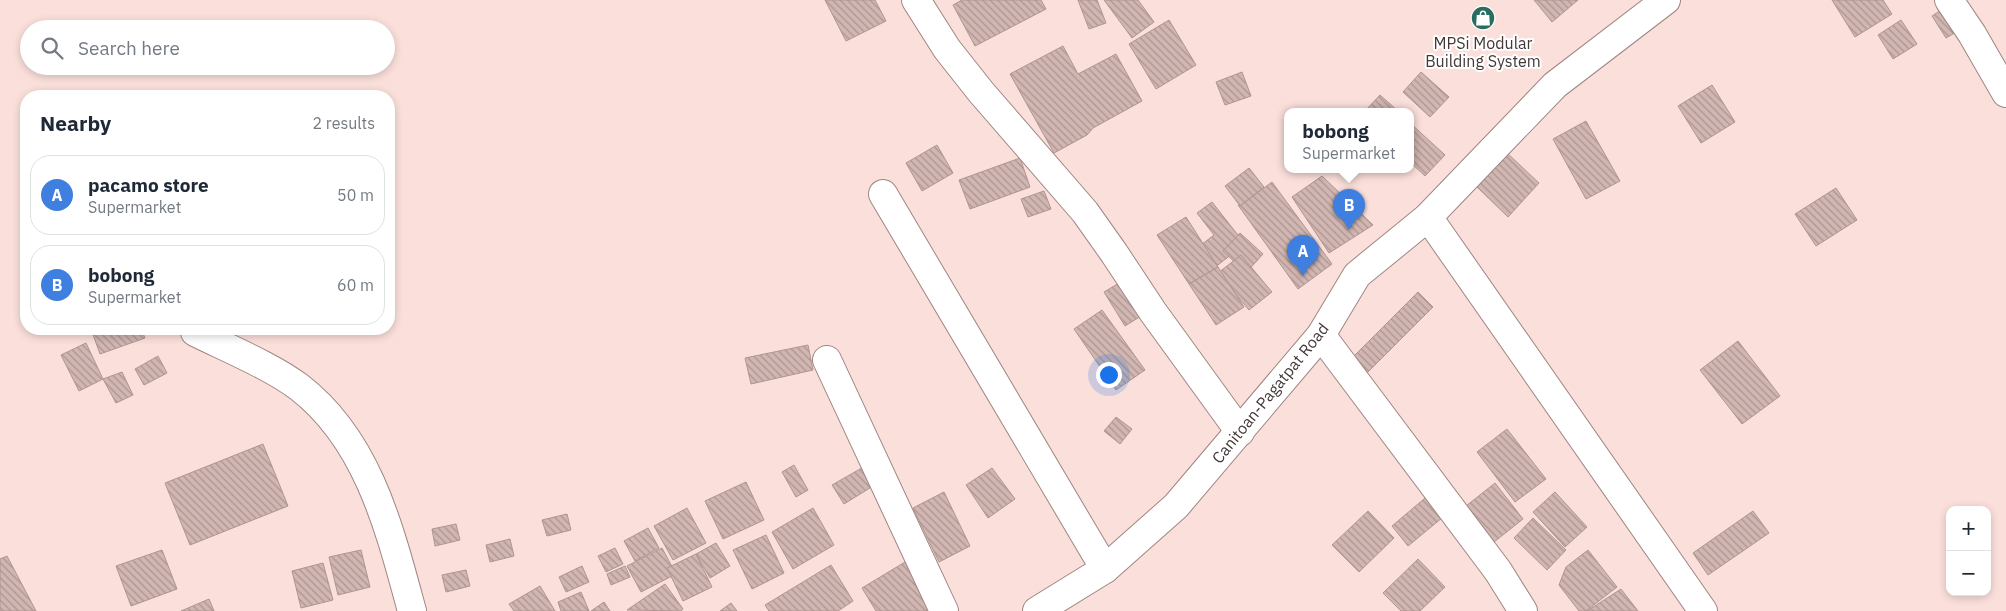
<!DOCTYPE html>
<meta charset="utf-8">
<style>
body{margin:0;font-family:"IBM Plex Sans",sans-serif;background:#f2f2f3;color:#1f2937}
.controls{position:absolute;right:15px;bottom:15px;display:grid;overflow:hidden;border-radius:10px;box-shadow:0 2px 8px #0003}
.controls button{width:45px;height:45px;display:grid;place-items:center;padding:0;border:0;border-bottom:1px solid #e0e1e3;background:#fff;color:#1f2937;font:25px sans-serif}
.you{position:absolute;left:1108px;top:374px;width:18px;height:18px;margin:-12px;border:4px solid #fff;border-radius:50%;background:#1a73e8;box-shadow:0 0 0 8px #1a73e833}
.badge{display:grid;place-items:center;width:32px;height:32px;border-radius:50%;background:#286d60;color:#fff;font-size:16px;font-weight:700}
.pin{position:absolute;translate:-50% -41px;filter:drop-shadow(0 1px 2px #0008)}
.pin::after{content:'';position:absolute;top:26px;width:18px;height:15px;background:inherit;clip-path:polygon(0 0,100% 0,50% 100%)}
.popup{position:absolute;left:1284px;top:108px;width:130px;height:65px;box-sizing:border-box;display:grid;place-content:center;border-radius:10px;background:#fff;filter:drop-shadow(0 1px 4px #0005);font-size:16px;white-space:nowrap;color:#747a83}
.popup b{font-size:19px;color:#1f2937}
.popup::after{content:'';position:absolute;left:50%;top:100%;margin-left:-10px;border:10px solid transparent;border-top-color:#fff}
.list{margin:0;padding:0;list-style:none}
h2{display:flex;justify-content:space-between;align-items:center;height:65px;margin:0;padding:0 20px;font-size:21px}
h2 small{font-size:16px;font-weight:400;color:#747a83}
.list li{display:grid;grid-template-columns:32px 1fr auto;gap:15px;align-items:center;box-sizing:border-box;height:80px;margin:0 10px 10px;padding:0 10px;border:1px solid #e0e1e3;border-radius:20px}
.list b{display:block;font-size:19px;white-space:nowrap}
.list p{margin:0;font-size:16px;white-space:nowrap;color:#747a83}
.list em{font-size:16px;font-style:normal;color:#747a83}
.icon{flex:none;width:28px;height:28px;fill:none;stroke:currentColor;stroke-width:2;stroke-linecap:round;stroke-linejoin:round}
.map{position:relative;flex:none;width:2006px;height:611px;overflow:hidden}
.search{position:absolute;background:#fff;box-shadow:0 2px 8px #0003;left:20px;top:20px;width:375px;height:55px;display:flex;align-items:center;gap:12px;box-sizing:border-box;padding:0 18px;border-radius:28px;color:#747a83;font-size:19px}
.panel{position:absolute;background:#fff;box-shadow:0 2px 8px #0003;left:20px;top:90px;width:375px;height:245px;border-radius:20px}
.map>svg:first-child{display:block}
.building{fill:url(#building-back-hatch);stroke:#af9591}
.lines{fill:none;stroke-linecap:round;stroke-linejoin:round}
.street-casing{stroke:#9f8682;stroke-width:30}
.secondary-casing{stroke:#9f8682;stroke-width:30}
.street{stroke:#fff;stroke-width:28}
.secondary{stroke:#fff;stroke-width:28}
.labels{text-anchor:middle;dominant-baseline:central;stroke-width:4;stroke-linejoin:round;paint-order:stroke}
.poi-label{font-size:16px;fill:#433837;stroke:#fff}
.street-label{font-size:16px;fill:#433837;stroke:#fff}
</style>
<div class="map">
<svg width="2006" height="611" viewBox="0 0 2006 611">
<defs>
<pattern id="building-back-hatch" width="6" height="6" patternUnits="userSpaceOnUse" patternTransform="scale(1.25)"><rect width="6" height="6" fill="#d1b6b2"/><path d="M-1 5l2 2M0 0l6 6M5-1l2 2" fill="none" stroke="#ab9592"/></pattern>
</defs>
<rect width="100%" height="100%" fill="#fbdfdb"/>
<!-- building -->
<g class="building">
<path d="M825,0h50l11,21 -40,20z"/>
<path d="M962,0h79l5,9 -71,37 -22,-41z"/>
<path d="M1078,0h19l9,23 -17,6z"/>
<path d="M1104,0h34l16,22 -22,16z"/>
<path d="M1534,0h44l-26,22z"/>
<path d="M1832,0h51l9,14 -37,23z"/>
<path d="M1950,4l15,23 -19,11 -14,-22z"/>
<path d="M1169,20l27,45 -40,24 -27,-45z"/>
<path d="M1901,20l16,24 -24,15 -15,-24z"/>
<path d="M1063,46l15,28 38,-20 26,47 -49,27 -6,7 -33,18 -44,-79z"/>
<path d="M1242,72l9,24 -26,9 -9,-23z"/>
<path d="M1421,72l28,25 -19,20 -27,-25z"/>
<path d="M1712,85l23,37 -34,21 -23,-37z"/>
<path d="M1380,95l18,16h-33z"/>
<path d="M1586,121l34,60 -34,18 -33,-60z"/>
<path d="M1410,123l35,32 -20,21 -15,-14z"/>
<path d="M937,145l16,28 -31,18 -16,-28z"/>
<path d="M1506,152l33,31 -31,34 -33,-32z"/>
<path d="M1020,158l10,29 -60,22 -11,-29z"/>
<path d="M1249,168l15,19 -24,19 -15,-20z"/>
<path d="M1322,176l51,49 -44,28 -37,-56z"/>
<path d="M1272,182l60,82 -34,25 -60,-84 2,1z"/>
<path d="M1836,188l21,32 -41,26 -21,-32z"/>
<path d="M1044,191l7,18 -23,8 -7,-18z"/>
<path d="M1212,202l33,42 -31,24 -17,-20 17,-13 -17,-22z"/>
<path d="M1186,217l32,50 -29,17 -32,-49z"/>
<path d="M1240,233l23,21 -17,19 -23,-22z"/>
<path d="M1241,255l31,37 -23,18 -31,-37z"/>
<path d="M1218,267l26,40 -28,18 -27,-41z"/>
<path d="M1126,279l20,34 -21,13 -21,-34z"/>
<path d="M1418,292l15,15 -71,71 -15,-15z"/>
<path d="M1102,310l43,60 -29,20 -42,-61z"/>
<path d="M91,329h50l4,9 -45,16z"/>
<path d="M1738,341l42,55 -38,28 -42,-54z"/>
<path d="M86,343l17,36 -24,12 -18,-36z"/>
<path d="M808,345l5,25 -62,14 -6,-26z"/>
<path d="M158,356l9,17 -23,12 -9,-16z"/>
<path d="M122,372l11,23 -17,8 -13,-24z"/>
<path d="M1116,417l16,12 -12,15 -16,-13z"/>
<path d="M1507,429l39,50 -31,23 -38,-50z"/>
<path d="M263,444l25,62 -98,39 -25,-62z"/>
<path d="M794,465l14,25 -12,7 -14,-25z"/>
<path d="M867,465l11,18 -34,21 -12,-19z"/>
<path d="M992,468l23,31 -27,19 -22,-33z"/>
<path d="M746,482l18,38 -41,19 -18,-38z"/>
<path d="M1495,483l28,36 -39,31 -28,-36z"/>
<path d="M944,492l26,54 -31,16 -26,-54z"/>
<path d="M1555,492l32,35 -22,20 -32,-35z"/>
<path d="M1431,493l17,20 -40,33 -16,-20z"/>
<path d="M687,508l19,35 -33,17 -19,-34z"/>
<path d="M813,508l21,37 -41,24 -21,-37z"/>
<path d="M1368,511l26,27 -35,34 -27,-27z"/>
<path d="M1753,511l16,22 -61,42 -15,-22z"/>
<path d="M567,514l4,16 -24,6 -5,-16z"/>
<path d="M1533,518l33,32 -19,20 -33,-32z"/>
<path d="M456,524l4,16 -25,6 -3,-17z"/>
<path d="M648,528l11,20 -24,13 -11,-20z"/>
<path d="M766,535l18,38 -32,16 -19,-39z"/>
<path d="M510,539l4,17 -24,6 -4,-17z"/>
<path d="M716,543l14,23 -20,12 -14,-24z"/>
<path d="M615,548l8,16 -17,8 -8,-16z"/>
<path d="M662,548l14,26 -35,18 -14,-26z"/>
<path d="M162,550l15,39 -46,17 -15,-40z"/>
<path d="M361,550l9,37 -32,8 -9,-38z"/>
<path d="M1588,550l29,37 -31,24h-7l-20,-26 7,-18z"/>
<path d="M696,554l16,33 -29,14 -16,-33z"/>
<path d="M7,556l29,55h-36v-52z"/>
<path d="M1418,559l27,28 -25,24h-19l-18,-18z"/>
<path d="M905,562l30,47 -3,2h-56l-14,-23z"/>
<path d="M323,563l10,37 -32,8 -9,-37z"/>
<path d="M831,565l22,36 -15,10h-69l-4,-6z"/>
<path d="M582,566l7,16 -23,10 -7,-15z"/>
<path d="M625,566l5,11 -19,8 -4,-11z"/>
<path d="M466,570l4,16 -24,6 -4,-17z"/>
<path d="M665,584l18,25 -2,2 -54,-1z"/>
<path d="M540,586l15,25h-41l-5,-7z"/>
<path d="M1621,589l17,22h-51z"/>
<path d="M581,592l8,19h-28l-3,-9z"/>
<path d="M209,599l5,12h-33z"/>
<path d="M604,602l6,9h-19z"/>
<path d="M731,603l6,8h-17z"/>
</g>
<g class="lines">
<!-- street casing -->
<g class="street-casing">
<g id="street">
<path d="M916,0l31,49 34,43 104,120 29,41 39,59 87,120"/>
<path d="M1949,0l23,34 34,59"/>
<path d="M883,194l222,375"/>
<path d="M1428,217l275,394"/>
<path d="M195,332c32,16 76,34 104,55 70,54 91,144 113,224"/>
<path d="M1321,335l177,236 25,40"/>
<path d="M827,360l117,251"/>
</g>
</g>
<!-- secondary casing -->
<g class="secondary-casing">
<path id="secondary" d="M1037,611l68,-42 71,-63 145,-171 36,-60 71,-58 127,-132 111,-85"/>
</g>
<!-- street -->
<use href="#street" class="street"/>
<!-- secondary -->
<use href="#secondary" class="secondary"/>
</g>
<!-- icons -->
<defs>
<g id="shop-disc" transform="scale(1.25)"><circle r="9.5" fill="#286d60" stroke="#fff"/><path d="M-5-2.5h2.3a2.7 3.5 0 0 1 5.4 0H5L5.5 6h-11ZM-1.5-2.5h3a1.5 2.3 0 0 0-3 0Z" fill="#fff"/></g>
</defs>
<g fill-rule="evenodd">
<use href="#shop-disc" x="1483" y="18"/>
</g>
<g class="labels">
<!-- poi labels -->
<g class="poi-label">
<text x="1483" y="43">MPSi Modular<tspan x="1483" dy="18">Building System</tspan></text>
</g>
<!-- street labels -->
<g class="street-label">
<text transform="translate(1270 393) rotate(-51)">Canitoan-Pagatpat Road</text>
</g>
</g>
</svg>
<div class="controls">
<button>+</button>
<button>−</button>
</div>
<div class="you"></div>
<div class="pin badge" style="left:1303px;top:276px;background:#3f7fe0">A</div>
<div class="pin badge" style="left:1349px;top:230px;background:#3f7fe0">B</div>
<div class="popup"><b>bobong</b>Supermarket</div>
<div class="search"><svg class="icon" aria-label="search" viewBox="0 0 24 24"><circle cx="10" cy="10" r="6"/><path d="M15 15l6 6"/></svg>Search here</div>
<section class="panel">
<h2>Nearby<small>2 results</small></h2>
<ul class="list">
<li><span class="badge" style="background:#3f7fe0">A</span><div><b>pacamo store</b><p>Supermarket</p></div><em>50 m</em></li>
<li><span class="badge" style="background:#3f7fe0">B</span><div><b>bobong</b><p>Supermarket</p></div><em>60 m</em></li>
</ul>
</section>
</div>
